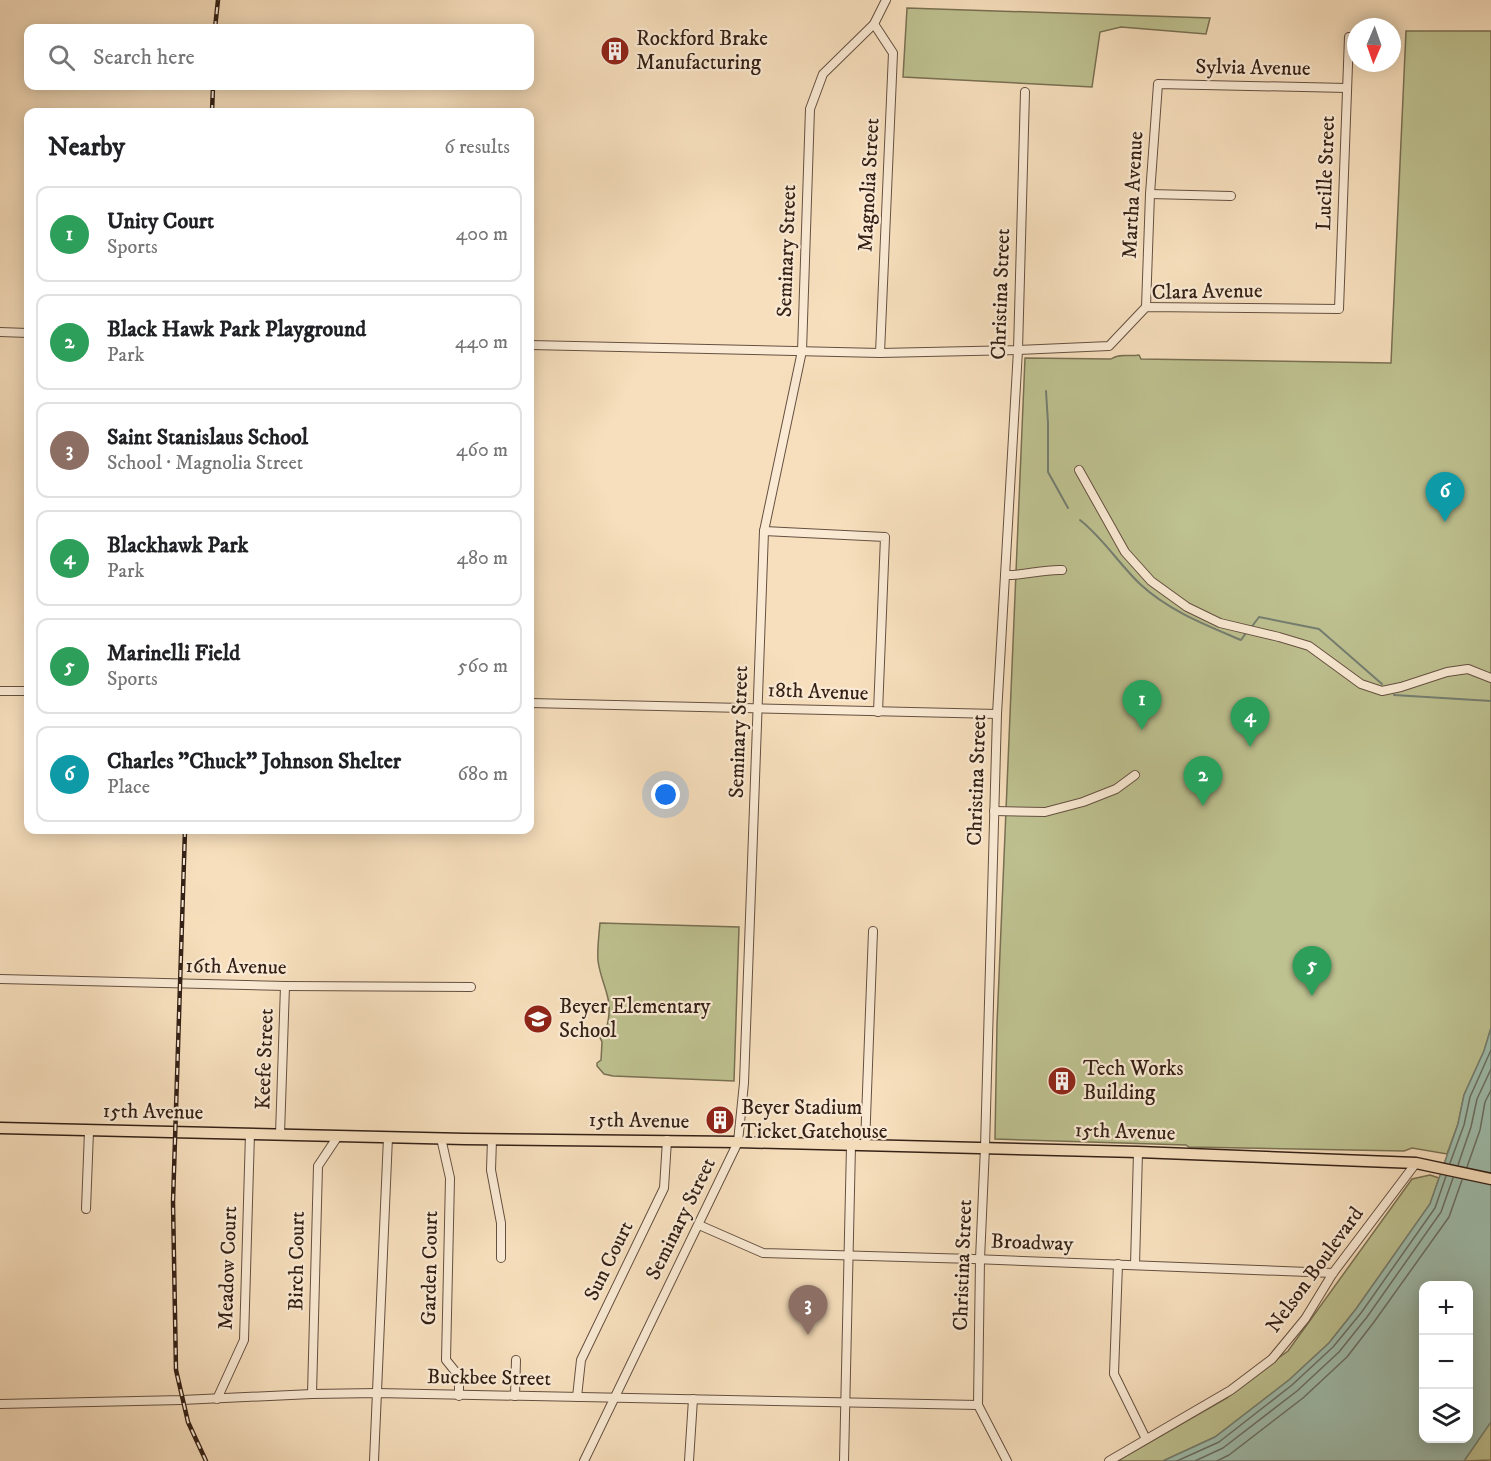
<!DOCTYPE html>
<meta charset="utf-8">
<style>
body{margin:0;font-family:"IM FELL DW Pica",serif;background:#f2f2f2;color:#202124}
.controls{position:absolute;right:18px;bottom:18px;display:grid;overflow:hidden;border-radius:12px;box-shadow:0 3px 15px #0003}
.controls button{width:54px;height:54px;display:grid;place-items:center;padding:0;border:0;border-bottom:2px solid #e0e0e0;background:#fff;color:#202124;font:30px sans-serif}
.compass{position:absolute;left:1347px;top:18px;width:54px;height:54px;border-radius:50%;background:#fff;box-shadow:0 3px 15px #0003;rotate:182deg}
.you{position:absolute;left:666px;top:795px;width:21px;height:21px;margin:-15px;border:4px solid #fff;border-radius:50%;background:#1a73e8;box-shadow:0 0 0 9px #1a73e833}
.badge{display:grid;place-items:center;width:39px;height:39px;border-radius:50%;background:#0f766e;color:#fff;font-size:20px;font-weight:700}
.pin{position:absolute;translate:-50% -50px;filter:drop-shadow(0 2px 3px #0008)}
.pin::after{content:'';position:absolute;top:32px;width:21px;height:18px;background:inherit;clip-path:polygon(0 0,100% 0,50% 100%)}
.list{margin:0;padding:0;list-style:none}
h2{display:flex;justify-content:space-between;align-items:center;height:78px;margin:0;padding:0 24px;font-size:26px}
h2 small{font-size:20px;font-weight:400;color:#757577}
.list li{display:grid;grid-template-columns:39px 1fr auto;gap:18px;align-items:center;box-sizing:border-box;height:96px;margin:0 12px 12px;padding:0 12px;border:2px solid #e0e0e0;border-radius:12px}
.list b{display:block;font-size:22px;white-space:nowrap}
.list p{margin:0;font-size:20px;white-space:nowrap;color:#757577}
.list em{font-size:20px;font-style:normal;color:#757577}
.icon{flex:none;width:33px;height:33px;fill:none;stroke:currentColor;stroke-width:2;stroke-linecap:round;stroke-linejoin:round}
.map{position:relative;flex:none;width:1491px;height:1461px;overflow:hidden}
.search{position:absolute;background:#fff;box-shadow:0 3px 15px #0003;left:24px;top:24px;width:510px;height:66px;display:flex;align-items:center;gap:15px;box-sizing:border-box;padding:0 21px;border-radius:12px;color:#757577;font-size:22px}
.panel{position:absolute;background:#fff;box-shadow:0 3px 15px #0003;left:24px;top:108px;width:510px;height:726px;border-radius:12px}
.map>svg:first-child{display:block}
.green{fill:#bec190;stroke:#797053;stroke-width:1.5}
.water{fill:#9ebdad;stroke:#747e71;stroke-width:1.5;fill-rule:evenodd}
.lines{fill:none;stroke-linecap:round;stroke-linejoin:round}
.shore{stroke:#696e62;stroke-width:1.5}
.stream{stroke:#747e71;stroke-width:2}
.minor-casing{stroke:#655040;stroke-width:10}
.major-casing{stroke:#342016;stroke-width:13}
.minor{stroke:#faead4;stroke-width:8}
.major{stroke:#f7dfbd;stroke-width:10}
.rail-casing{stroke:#342016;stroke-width:4.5}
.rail{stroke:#faead4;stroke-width:2;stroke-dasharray:7;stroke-linecap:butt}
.labels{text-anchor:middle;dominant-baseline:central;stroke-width:4.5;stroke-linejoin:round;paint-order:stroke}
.poi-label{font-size:21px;fill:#342016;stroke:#faead4;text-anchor:start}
.street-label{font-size:21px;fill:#342016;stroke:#faead4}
</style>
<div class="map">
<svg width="1491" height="1461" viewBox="0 0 1491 1461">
<rect width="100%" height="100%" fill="#f7dfbd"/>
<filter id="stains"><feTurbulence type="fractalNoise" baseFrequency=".00333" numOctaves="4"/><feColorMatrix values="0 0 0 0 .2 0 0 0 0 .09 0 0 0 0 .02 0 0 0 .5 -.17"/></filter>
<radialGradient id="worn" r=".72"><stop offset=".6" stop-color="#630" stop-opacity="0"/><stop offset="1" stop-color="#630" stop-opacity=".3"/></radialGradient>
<!-- green -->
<g class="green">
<path d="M907,8l303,10 -4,16 -85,-7 -21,5 -8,55 -189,-10z"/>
<path d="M1406,31h85v997l-7,23 -20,44 -6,29 -11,30 -35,-6 -8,3 -215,-4 -3,-2 -191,-6 2,-115 28,-666 86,1c9,-6 17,-2 28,-4l2,4 250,4z"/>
<path d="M600,923l139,4 -5,154 -121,-5 -9,-2 -7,-8v-3l4,-3 1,-18 -4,-9 9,-7c7,-29 -5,-38 -9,-65 -1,-12 1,-26 2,-38z"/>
<path d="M1430,1175l9,3 -9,26 -74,105 -27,34 -40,37 -74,57 -52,24h-46l110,-63 29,-24 32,-23 124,-172z"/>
<path d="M1491,1422v38l-27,1 23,-35z"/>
</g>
<!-- water -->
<path class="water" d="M1491,1028v394l-27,39h-301l52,-24 74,-57 40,-37 27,-34 74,-105 28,-80 6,-29 20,-44zM1424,1286h44v152h-44z"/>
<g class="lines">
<!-- shore -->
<g class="shore">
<path d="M1450,1163l14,-38 6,-28 21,-47"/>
<path d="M1458,1165l13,-38 6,-28 14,-30"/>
<path d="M1467,1167l13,-37 5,-28 6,-12"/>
<path d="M1177,1461l42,-19 73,-57 41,-38 28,-34 74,-105 11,-32"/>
<path d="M1195,1461l28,-13 74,-57 42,-39 28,-35 74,-105 12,-34"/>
<path d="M1217,1461l12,-6 74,-57 44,-41 27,-35 75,-105 13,-37"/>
</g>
<!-- stream -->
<g class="stream">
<path d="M1046,391l2,32v49l20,36"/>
<path d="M1080,520c23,18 39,44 60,64 29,27 66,41 101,56l5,-7"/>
<path d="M1250,629l9,-12 60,12 63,55"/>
<path d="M1394,695l97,6"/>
</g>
<!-- minor casing -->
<g class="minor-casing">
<g id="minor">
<path d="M874,24l19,29 -13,300"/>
<path d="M1150,194l81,2"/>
<path d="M1146,307l4,-113 8,-110 189,4"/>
<path d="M0,332l28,1"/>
<path d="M530,345l350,8 138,-3 91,-4 37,-39 193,2 10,-272"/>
<path d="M1079,470l46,82 26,29 36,26 33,16 59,14 30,9 52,38 21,7 19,-4 46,-15 21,-3 23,9"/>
<path d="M764,531l121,6 -7,175"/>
<path d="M1005,575c19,1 37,-6 57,-5"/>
<path d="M0,691h28"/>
<path d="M530,703l467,11"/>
<path d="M994,811l51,1 38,-10 33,-13 19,-14"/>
<path d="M0,979l285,7 186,1"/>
<path d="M280,1134l5,-148"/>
<path d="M441,1138l9,40 -4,182 13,16v20"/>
<path d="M492,1139l-1,31 10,53v35"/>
<path d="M865,1145l8,-214"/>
<path d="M86,1209l3,-78"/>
<path d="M699,1225l64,28 210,6 360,14"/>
<path d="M1118,1264l-4,110 32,65"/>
<path d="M1135,1265l3,-113"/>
<path d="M312,1394l6,-228 20,-30"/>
<path d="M515,1396l1,-36"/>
<path d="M577,1397l4,-37 83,-172 3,-48"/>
<path d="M217,1399l27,-59 6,-207"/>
<path d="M0,1404l182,-4 130,-6 65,-1 601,12"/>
<path d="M374,1461l14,-324"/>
<path d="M584,1461l154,-319 6,-59 20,-552 38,-180 8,-242 13,-35 51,-50 12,-24"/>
<path d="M689,1461l4,-62"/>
<path d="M844,1461l7,-316"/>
<path d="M1007,1461l-29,-56 2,-146 5,-112 12,-433 21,-364 7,-258"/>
<path d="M1109,1461l122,-71 41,-31 33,-40 28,-46 83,-110"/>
</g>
</g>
<!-- major casing -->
<g class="major-casing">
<path id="major" d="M0,1128l465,11 273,3 400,10 278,11 75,16"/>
</g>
<!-- minor -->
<use href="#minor" class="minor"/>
<!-- major -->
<use href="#major" class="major"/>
<!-- rail casing -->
<g class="rail-casing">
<g id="rail">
<path d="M215,28l3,-28"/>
<path d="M212,112l1,-26"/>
<path d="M185,830l-12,372 3,168 12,52 18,39"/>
</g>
</g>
<!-- rail -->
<use href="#rail" class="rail"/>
</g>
<!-- icons -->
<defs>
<g id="building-disc" transform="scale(1.5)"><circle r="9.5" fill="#8f2418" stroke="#faead4"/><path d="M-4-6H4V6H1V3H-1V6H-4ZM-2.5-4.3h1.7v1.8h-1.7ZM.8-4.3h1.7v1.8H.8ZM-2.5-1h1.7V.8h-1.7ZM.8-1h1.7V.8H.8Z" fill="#fff"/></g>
<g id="school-disc" transform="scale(1.5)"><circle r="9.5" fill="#8f2418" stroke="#faead4"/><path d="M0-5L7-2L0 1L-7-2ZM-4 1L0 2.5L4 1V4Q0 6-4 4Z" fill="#fff"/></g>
</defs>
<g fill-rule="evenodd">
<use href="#building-disc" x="615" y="51"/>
<use href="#school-disc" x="538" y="1019"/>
<use href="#building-disc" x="1062" y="1081"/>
<use href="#building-disc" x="720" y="1120"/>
</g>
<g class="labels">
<!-- poi labels -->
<g class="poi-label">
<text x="636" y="39">Rockford Brake<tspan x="636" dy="24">Manufacturing</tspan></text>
<text x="559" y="1007">Beyer Elementary<tspan x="559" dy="24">School</tspan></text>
<text x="1083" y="1069">Tech Works<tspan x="1083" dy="24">Building</tspan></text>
<text x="741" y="1108">Beyer Stadium<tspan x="741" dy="24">Ticket Gatehouse</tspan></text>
</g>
<!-- street labels -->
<g class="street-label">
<text transform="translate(1253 68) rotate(1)">Sylvia Avenue</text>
<text transform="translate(1326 173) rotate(-88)">Lucille Street</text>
<text transform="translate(869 185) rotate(-87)">Magnolia Street</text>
<text transform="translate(1133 195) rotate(-87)">Martha Avenue</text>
<text transform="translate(787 251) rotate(-88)">Seminary Street</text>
<text transform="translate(1207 292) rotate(-1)">Clara Avenue</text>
<text transform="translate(1001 294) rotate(-88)">Christina Street</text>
<text transform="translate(818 692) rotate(2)">18th Avenue</text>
<text transform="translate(739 732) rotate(-88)">Seminary Street</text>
<text transform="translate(977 780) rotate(-88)">Christina Street</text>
<text transform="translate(236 967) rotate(1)">16th Avenue</text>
<text transform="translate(265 1059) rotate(-88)">Keefe Street</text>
<text transform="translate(153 1112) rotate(1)">15th Avenue</text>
<text transform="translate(639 1121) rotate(1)">15th Avenue</text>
<text transform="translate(1125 1132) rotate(2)">15th Avenue</text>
<text transform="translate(681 1219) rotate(-64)">Seminary Street</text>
<text transform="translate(1032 1243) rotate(2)">Broadway</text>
<text transform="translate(297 1261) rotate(-89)">Birch Court</text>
<text transform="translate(609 1261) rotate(-64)">Sun Court</text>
<text transform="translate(963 1265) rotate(-88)">Christina Street</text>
<text transform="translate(228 1268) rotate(-88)">Meadow Court</text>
<text transform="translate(430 1268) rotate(-89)">Garden Court</text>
<text transform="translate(1315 1270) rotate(-54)">Nelson Boulevard</text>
<text transform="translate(489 1378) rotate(1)">Buckbee Street</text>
</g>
</g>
<rect width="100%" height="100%" filter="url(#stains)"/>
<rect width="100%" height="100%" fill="url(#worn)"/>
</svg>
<div class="controls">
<button>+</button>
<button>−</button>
<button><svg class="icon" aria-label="layers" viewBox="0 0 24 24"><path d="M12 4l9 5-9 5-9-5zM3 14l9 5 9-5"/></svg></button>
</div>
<svg class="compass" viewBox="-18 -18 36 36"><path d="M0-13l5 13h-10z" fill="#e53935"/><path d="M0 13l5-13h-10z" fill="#757577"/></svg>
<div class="you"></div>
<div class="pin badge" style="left:1142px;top:730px;background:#2e9e5b">1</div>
<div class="pin badge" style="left:1203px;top:806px;background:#2e9e5b">2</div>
<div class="pin badge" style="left:808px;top:1335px;background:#8d6e63">3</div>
<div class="pin badge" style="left:1250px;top:747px;background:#2e9e5b">4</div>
<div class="pin badge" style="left:1312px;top:996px;background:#2e9e5b">5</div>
<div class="pin badge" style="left:1445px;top:522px;background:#0f9aa8">6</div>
<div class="search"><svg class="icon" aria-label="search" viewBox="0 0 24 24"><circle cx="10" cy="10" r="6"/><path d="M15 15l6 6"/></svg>Search here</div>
<section class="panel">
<h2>Nearby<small>6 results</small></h2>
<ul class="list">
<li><span class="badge" style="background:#2e9e5b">1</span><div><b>Unity Court</b><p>Sports</p></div><em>400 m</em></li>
<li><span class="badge" style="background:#2e9e5b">2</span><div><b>Black Hawk Park Playground</b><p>Park</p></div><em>440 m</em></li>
<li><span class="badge" style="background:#8d6e63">3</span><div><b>Saint Stanislaus School</b><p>School · Magnolia Street</p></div><em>460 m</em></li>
<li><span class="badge" style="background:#2e9e5b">4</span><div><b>Blackhawk Park</b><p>Park</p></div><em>480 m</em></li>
<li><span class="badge" style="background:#2e9e5b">5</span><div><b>Marinelli Field</b><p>Sports</p></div><em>560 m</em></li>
<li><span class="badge" style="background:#0f9aa8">6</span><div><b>Charles &quot;Chuck&quot; Johnson Shelter</b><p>Place</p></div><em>680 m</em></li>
</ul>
</section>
</div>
